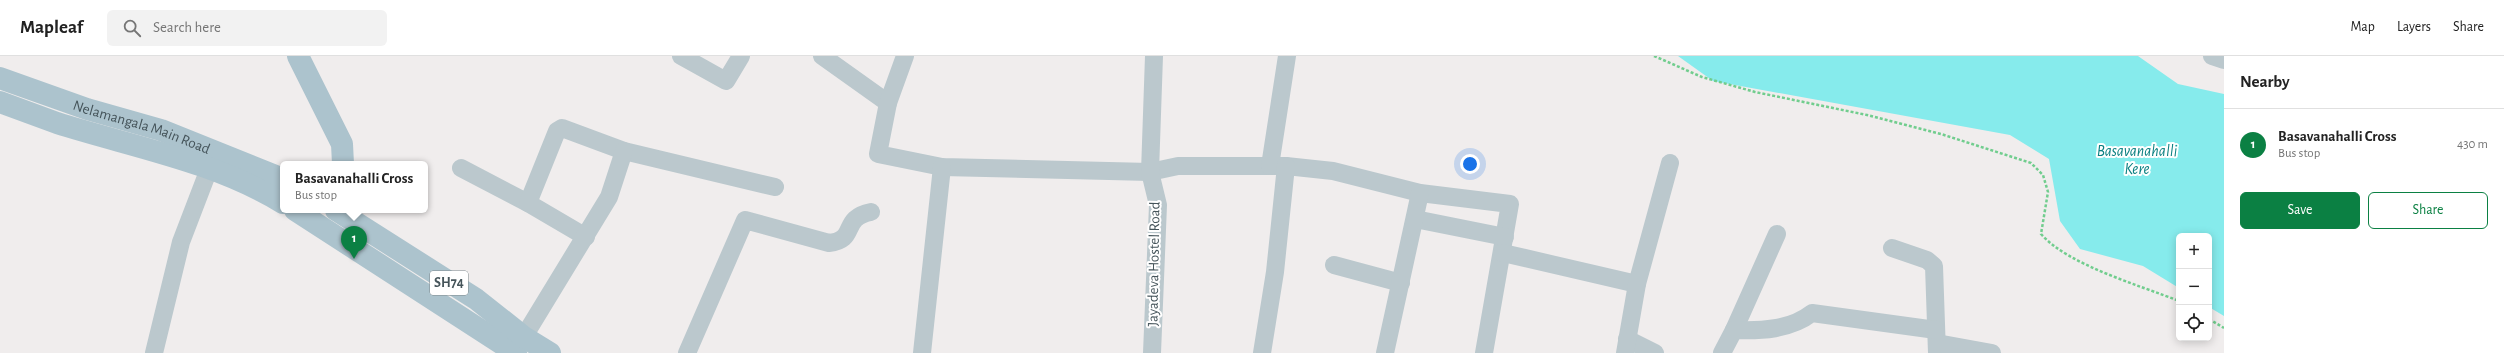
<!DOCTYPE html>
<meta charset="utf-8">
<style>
body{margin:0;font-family:"Alegreya Sans",sans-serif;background:#f2f2f2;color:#222}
.controls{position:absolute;right:12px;bottom:12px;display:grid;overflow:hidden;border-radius:6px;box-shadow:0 2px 10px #0003}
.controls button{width:36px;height:36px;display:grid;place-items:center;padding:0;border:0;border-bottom:1px solid #e0e0e0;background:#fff;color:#222;font:20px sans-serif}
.you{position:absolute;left:1470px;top:108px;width:14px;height:14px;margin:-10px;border:3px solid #fff;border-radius:50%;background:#1a73e8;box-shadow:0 0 0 6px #1a73e833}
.badge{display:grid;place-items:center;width:26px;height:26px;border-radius:50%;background:#0b8043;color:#fff;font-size:13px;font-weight:700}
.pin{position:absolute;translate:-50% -33px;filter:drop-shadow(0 1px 2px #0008)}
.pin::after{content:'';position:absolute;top:21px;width:14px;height:12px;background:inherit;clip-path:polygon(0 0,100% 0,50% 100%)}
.popup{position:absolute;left:280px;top:105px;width:148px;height:52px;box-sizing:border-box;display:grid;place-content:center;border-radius:6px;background:#fff;filter:drop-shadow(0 1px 3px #0005);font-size:13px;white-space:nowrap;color:#767676}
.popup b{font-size:15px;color:#222}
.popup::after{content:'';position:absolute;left:50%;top:100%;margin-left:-8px;border:8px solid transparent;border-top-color:#fff}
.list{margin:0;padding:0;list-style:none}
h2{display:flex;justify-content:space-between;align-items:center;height:52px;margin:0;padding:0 16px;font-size:17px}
h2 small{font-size:13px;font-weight:400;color:#767676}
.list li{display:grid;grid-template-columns:26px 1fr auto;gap:12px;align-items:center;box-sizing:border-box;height:72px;padding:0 16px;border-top:1px solid #e0e0e0}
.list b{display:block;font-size:15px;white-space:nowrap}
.list p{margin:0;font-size:13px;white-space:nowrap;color:#767676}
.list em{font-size:13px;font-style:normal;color:#767676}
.actions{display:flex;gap:8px;padding:12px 16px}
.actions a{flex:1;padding:9px 0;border:1px solid #0b8043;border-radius:6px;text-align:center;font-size:14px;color:#0b8043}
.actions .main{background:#0b8043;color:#fff}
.icon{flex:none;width:22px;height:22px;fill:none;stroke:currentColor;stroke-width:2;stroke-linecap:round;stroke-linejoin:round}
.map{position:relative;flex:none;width:2224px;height:297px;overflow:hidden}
header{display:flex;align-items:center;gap:24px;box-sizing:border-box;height:56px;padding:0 20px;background:#fff;border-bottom:1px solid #e0e0e0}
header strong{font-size:19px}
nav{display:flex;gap:22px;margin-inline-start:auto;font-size:14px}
.search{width:280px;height:36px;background:#f2f2f2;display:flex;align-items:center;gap:10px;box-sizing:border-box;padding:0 14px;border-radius:6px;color:#767676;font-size:15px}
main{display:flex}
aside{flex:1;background:#fff}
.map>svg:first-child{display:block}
.water{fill:#86ebec}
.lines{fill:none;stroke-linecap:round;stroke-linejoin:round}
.path{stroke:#71cd8e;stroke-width:2.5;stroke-dasharray:3 2;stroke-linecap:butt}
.minor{stroke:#bbc8cd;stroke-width:18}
.major{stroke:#acc3cd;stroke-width:22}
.labels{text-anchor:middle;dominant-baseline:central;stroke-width:4;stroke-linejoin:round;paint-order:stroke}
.shield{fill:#fff;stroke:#7d878c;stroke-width:1}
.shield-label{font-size:14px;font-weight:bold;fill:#45545a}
.street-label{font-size:15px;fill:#45545a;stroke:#fff}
.water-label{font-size:16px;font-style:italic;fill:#0c8082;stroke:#fff}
</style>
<header>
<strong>Mapleaf</strong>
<div class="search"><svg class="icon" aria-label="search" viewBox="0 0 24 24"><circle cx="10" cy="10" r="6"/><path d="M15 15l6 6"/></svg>Search here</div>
<nav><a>Map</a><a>Layers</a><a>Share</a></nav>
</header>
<main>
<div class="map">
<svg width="2224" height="297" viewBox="0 0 2224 297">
<rect width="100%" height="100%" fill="#f0eded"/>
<!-- water -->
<path class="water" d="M1678,0h460l40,28 46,10v222l-15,-9v-71h-30v52l-36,-22 -63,-17 -20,-28 -11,-62 -39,-24 -297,-54z"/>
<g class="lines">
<!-- path -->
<g class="path">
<path d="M1654,0l48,21 53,15 112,23 74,19 90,29 12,12 5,17 -7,42c27,31 98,51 138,67"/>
<path d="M2209,263l15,9"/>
</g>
<!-- minor -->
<g class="minor">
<path d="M681,0l45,25 15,-25"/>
<path d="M822,0l66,47"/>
<path d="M905,0l-17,47 -10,51 64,13 208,5 28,-6h108l47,5 87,22 90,11 -26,149"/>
<path d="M2212,0l12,4"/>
<path d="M1270,110l17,-110"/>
<path d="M461,112l67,35"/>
<path d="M1415,163l90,18"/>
<path d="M586,181l-58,-34 29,-72 5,-3 62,23 151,36"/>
<path d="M1892,192l35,12 7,6 3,87"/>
<path d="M1503,197l134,31"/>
<path d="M1334,209l67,18"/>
<path d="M1734,274l43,-96"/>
<path d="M1627,283l28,14"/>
<path d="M1937,287l55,10"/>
<path d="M517,292l92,-151 15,-46"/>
<path d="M154,297l27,-111 28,-73"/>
<path d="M687,297l58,-133 84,23c29,-3 11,-25 42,-31"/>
<path d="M922,297l20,-186"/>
<path d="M1152,297l6,-148 -8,-33 4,-116"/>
<path d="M1262,297l13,-81 11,-106"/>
<path d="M1385,297l35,-160"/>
<path d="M1625,297l12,-69 33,-121"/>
<path d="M1722,297l12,-23c27,1 56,0 78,-17l124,17"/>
</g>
<!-- major -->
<g class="major">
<path d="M298,0l44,88 1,20"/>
<path id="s1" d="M0,22l87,31 74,21 122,49"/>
<path d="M0,46c19,7 38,14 57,21 76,24 157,38 226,80"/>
<path d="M295,154l221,143"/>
<path d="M336,154l140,89 48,38 26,16"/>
</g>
</g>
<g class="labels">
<!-- shield labels -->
<rect class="shield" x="430" y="215" width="38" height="24" rx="3"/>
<g class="shield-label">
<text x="449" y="227">SH74</text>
</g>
<!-- street labels -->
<g class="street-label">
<text stroke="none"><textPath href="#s1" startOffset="150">Nelamangala Main Road</textPath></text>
<text transform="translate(1154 208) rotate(-89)">Jayadeva Hostel Road</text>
</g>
<!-- water labels -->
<g class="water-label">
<text x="2137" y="95">Basavanahalli<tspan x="2137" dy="18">Kere</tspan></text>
</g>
</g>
</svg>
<div class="controls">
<button>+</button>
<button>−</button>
<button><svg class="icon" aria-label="locate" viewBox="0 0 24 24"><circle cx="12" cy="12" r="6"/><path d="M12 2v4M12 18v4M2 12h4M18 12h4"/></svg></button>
</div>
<div class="you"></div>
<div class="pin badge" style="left:354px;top:203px">1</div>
<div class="popup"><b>Basavanahalli Cross</b>Bus stop</div>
</div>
<aside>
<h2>Nearby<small></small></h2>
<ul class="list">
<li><span class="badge">1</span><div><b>Basavanahalli Cross</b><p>Bus stop</p></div><em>430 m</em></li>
</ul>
<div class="actions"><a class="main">Save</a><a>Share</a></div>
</aside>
</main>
